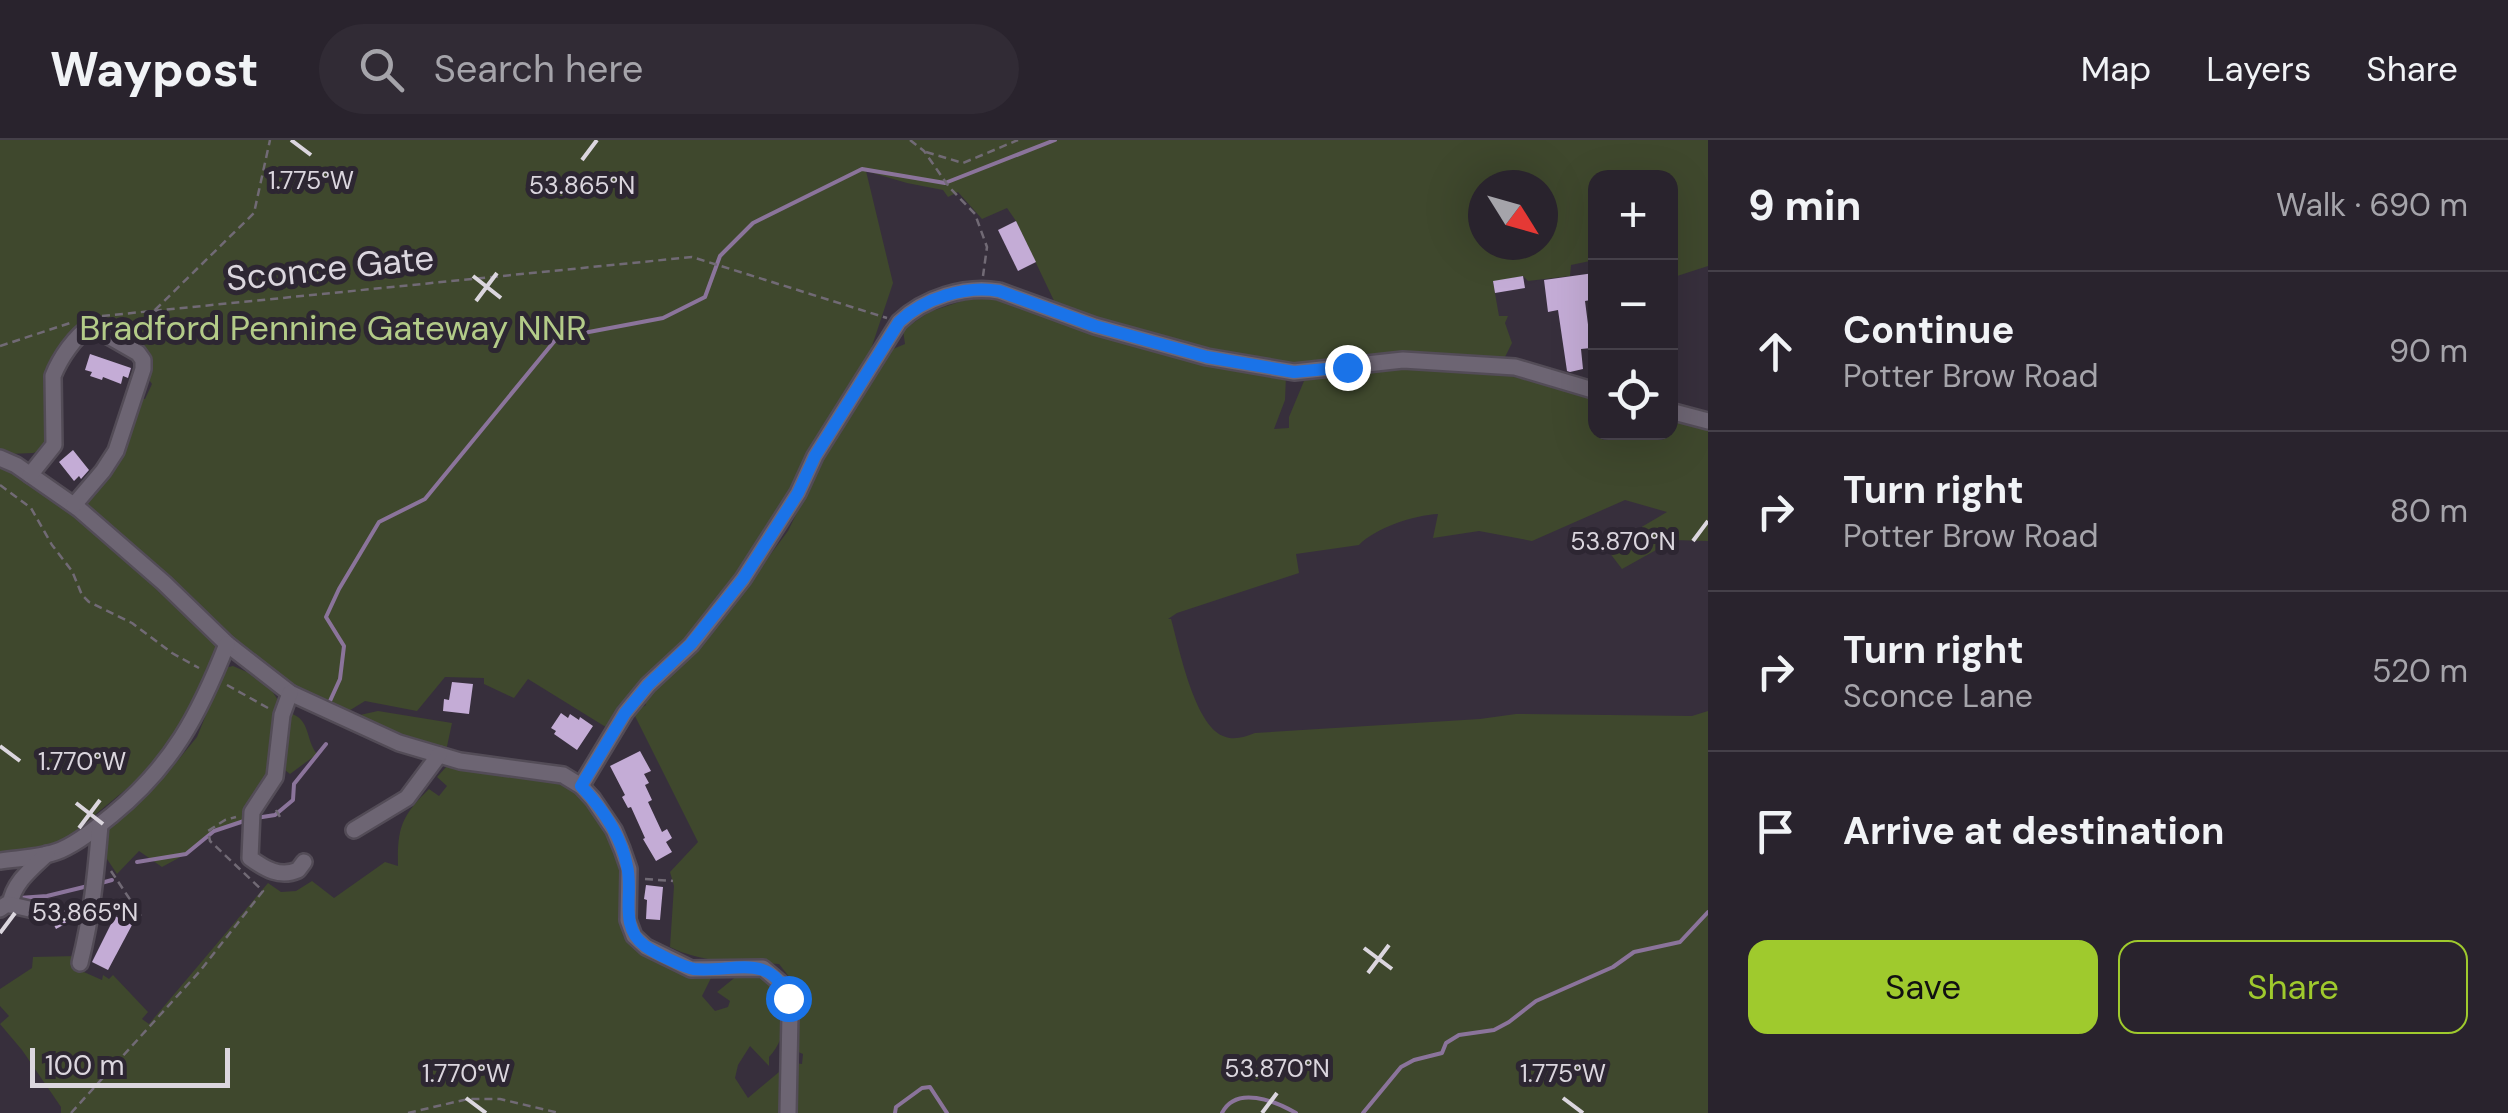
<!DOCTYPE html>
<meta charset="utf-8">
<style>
body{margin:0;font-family:"DM Sans",sans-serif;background:#312b35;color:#f1f3f6}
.controls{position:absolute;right:30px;top:30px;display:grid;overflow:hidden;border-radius:20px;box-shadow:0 10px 40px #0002}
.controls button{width:90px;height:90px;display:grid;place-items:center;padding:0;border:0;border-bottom:2px solid #454049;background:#29232d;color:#f1f3f6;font:50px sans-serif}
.compass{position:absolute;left:1468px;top:30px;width:90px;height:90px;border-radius:50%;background:#29232d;box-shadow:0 10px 40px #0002;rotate:127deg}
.scale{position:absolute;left:30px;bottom:25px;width:200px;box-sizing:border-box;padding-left:10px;border:5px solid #dbd6de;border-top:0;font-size:28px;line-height:35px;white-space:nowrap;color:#dbd6de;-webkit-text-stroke:8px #2d2632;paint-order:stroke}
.stop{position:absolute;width:30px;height:30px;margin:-22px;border:8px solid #1a73e8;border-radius:50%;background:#fff}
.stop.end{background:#1a73e8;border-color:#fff;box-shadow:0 2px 10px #0008}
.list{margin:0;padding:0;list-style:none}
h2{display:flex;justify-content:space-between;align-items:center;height:130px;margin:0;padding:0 40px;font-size:42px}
h2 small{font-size:32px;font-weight:400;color:#a5a4aa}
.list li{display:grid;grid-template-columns:65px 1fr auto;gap:30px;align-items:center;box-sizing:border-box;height:160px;padding:0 40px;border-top:2px solid #454049}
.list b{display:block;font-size:38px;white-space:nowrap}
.list p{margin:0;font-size:32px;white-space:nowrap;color:#a5a4aa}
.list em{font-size:32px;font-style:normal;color:#a5a4aa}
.actions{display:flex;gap:20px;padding:30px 40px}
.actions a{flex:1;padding:22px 0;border:2px solid #9fca2d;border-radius:20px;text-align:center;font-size:35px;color:#9fca2d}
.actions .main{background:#9fca2d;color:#111}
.icon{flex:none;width:55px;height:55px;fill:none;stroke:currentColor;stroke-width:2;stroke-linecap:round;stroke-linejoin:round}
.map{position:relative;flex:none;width:1708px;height:973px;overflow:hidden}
header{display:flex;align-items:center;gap:60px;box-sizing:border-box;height:140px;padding:0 50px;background:#29232d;border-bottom:2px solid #454049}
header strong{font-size:48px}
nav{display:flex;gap:55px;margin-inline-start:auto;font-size:35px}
.search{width:700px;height:90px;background:#312b35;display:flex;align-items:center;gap:25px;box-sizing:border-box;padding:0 35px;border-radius:55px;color:#a5a4aa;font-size:38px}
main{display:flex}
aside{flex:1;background:#29232d}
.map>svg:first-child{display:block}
.green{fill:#3f482d;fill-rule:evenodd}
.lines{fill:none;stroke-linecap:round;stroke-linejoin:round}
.stream{stroke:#8b749b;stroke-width:4}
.building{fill:#c4acd6}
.minor-casing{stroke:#534c57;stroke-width:20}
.path{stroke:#716a75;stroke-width:2.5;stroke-dasharray:8 5;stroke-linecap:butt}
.minor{stroke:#6d6573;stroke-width:15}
.route{stroke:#1a73e8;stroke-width:12}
.ticks{fill:none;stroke:#dbd6de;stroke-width:4}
.labels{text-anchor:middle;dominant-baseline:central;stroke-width:10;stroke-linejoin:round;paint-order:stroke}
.street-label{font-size:35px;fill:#dbd6de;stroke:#2d2632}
.park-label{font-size:35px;fill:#b3cb88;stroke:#2d2632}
.ticks-label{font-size:25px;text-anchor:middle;fill:#dbd6de;stroke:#2d2632;stroke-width:10;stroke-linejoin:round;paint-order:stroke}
</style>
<header>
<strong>Waypost</strong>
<div class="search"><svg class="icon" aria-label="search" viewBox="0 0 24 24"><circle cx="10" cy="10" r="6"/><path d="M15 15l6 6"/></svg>Search here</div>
<nav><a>Map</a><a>Layers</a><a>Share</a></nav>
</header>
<main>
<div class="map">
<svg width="1708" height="973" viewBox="0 0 1708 973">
<rect width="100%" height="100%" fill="#372f3c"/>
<!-- green -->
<g class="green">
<path d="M0,0h1708v126l-37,12 -1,-100h-74l-1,82 -24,5 -1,11 -42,5 -5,-5 -30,6 6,34h9l-3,7 7,20 -8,16 -14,3 -196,3 -95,-13 -142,-45 -41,-86 -9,-13 -25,11 -24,-27 -10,5 -5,-7 -36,-7 -41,-12 27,112 -23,69 -32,49 -47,96 -34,52 -62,85 -86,95 -81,-50 -14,19 -30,-14v-6l-39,-1 -28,34 -52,-10 -18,11 -56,-27 -43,-33 -111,-103 -55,-46 56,-104h7l7,-15 -7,-10 2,-12 -54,-38 -40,41 -2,74 -8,11 -10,3 -24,1 -9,-4zM1483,45h60v60h-60z"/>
<path d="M974,157l33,2 279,77 -1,24 -11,29 15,-1v-11l15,-36 12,-6 117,-9 51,4 6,3 5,-1 100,26 1,34h74l1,-16 37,9v116l-34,-1 -52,29 -16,-21 61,-36 -42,-12 -93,41 -53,-10 -46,7 5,-24c-24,1 -63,14 -79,31l-63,9 3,19 -122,40 -9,6h3c8,28 23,105 52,117 11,5 21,1 32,-3l225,-14 36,-5 176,2 16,-5v402h-916l3,-50 7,1 1,-10 -7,-3 -2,-68 -15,-19c-37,-2 -75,0 -109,-17l4,-61 -4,-14 28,-30 -65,-130 13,-7 -3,-8 100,-106 45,-60 56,-115 49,-67 12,-5 -2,-14 26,-18z"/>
<path d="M0,321l102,73 113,107 4,12 -26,69 -46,50 -96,79 -51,5z"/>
<path d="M233,526l14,6 25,19 6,9 -1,31 -11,54 -24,35 -28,11 -28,23 -24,13 -23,-16 -22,23 -12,-18 -3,-17 15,-19 48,-44 32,-39 28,-69z"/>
<path d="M378,571l74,12 -6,28 -59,-21 -27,-12v-3z"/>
<path d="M290,573c21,7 15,26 27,41l-27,20 -5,-4v-43z"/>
<path d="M447,626l121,19c26,21 48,53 53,87 3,21 1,43 2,64l66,37 24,1 -11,22 13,15 13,-4 2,-6 -13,-9 21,-17 21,1c6,5 15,12 19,18 14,21 5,48 -9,63v9l-19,-20 -12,19 -3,13 13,20 31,-26 3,41h-721v-6l-39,-57 -22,-26 9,-8 -9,-10v-17l32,-21 1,-11 45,-1 -1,13 25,11 1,-5 6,4 4,-4 35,37 -6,7 7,5 119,-141 13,9 15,-1 16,-10 22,17 51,-36 13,4c-1,-38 4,-51 31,-77l10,7 8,-10 -10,-9z"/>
</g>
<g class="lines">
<!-- stream -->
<g class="stream">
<path d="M330,561l10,-22 4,-33 -18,-29 13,-28 40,-67 46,-23 132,-161 106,-20 42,-21 15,-41 33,-33 109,-54 83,14 110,-43"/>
<path d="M256,678l19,-3 18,-15 1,-16 32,-40"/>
<path d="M137,722l49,-8 28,-23 33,-11"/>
<path d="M101,743l11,-3"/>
<path d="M19,758l28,-2 41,-10"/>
<path d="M895,973l1,-6 26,-19 8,-1 17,26"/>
<path d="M1222,973c14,-28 53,-12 74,0"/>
<path d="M1363,973l38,-46 13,-7 28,-7 4,-10 13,-8 35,-5 15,-8 27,-21 77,-34 21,-15 46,-10 28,-30"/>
</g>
</g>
<!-- building -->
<g class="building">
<path d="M1016,81l20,41 -18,9 -20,-41z"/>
<path d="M1594,133l2,26 -11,2 6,47 -10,1 2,20 -13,3 -3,-1 -9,-61 -10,2 -4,-32z"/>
<path d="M1523,136l2,12 -30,5 -2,-12z"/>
<path d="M90,214l41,14 -3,10 -5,-2 -2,8 -18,-7 -1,3 -12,-4 2,-4 -7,-2z"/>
<path d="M73,310l16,20 -8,9 -2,-3 -5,5 -15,-19z"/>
<path d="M452,542l21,2 -4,30 -26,-3 1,-12 5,1z"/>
<path d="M561,573l7,5 2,-4 9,6 1,-3 13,9 -16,24 -23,-16 2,-3 -5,-3z"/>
<path d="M640,611l11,20 -7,3 5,9 -4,2 7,15 -4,2 14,30 5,-3 5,9 -6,4 6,10 -16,9 -13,-22 2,-1 -14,-31 -3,1 -6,-11 3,-2 -15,-29z"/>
<path d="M646,745l17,2 -3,33 -14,-1 1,-19 -3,-1z"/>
<path d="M80,762l-2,15 -22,12 -5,-10 2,-2z"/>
<path d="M115,776l17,9 -24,45 -16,-8z"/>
</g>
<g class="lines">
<!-- minor casing -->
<g class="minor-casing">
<g id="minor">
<path d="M1670,271l38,10"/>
<path d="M0,318l16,7 63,44 85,74 63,61 63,49 109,50 61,18 103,14 18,11 12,13 21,31 8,19 7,20 -1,51 6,16 12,11 45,22 72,-1 20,17 5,13 2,16 -2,99"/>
<path d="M30,335l24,-30 -1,-69c7,-18 22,-40 38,-50l47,27 5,7v9l-27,82 -13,20 -29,34"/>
<path d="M290,553l-8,22 -7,62 -23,35 -2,46c15,11 30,20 48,12l6,-8"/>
<path d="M581,646l44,-73 23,-28 43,-40 52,-66 55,-86 17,-37 84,-134c25,-24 66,-37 100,-31l96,35 112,31 87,15 109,-12 112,7 81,24"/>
<path d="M354,690l53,-32 32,-43"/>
<path d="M0,721c20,-3 42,-3 61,-11 18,-8 35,-22 51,-35 60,-49 87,-100 115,-171"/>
<path d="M10,765c3,-22 21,-36 37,-51"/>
<path d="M0,769l7,-5 36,8"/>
<path d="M80,823c12,-48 16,-90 20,-138"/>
</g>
</g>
<!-- path -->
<g class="path">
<path d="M910,0l14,11 25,36 26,27 12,33 -4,29"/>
<path d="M926,12l37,11 55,-23"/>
<path d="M155,170l99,-97 16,-73"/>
<path d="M102,176l590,-59 195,61"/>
<path d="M0,206l70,-23"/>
<path d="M0,345l31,23 21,37 20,26 10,24 7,7 43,21 40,30 27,15"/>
<path d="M227,545l41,23"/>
<path d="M276,670l4,7"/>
<path d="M111,731l30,45"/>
<path d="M645,739l28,2"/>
<path d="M71,973l129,-142 63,-80 -53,-50 -2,-10 17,-11 11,-3"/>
<path d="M408,973l60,-14h32l59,14"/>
</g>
<!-- minor -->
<use href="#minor" class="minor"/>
</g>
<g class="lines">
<!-- route -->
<path class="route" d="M788,858c-17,-47 -57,-25 -94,-29 -11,-2 -39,-16 -49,-23 -27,-20 -11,-53 -18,-80 -6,-31 -25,-58 -46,-80l44,-73 23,-28 43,-41 52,-65 55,-86 17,-37 84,-134c25,-24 67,-37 100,-31l96,35 112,31 87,15 53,-5"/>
</g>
<!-- ticks -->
<path class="ticks" d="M291,0l20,15M582,20l15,-20M473,136l28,22M476,161l21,-28M1693,401l15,-20M0,606l20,15M76,663l27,21M79,688l21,-28M0,793l15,-20M1364,808l28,21M1368,833l21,-28M466,958l20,15M1563,958l20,15M1262,973l15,-20"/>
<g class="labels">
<!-- street labels -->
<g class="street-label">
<text transform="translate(330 128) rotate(-6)">Sconce Gate</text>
</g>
<!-- park labels -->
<g class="park-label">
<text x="333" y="188">Bradford Pennine Gateway NNR</text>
</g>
</g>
<g class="ticks-label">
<text x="311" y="49">1.775°W</text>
<text x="582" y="54">53.865°N</text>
<text x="1623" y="410">53.870°N</text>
<text x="82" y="630">1.770°W</text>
<text x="85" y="781">53.865°N</text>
<text x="1277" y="937">53.870°N</text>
<text x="466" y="942">1.770°W</text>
<text x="1563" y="942">1.775°W</text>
</g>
</svg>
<div class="controls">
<button>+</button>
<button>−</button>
<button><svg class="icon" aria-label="locate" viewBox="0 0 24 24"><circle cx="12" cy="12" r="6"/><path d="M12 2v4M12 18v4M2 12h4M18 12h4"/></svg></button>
</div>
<svg class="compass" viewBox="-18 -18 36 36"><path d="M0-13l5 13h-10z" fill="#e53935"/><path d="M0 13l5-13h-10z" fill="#a5a4aa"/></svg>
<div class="scale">100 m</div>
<div class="stop" style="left:788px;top:858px"></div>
<div class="stop end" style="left:1347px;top:227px"></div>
</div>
<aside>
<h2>9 min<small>Walk · 690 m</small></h2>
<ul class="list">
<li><svg class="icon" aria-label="ahead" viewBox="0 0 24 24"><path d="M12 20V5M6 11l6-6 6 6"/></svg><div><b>Continue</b><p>Potter Brow Road</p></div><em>90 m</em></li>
<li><svg class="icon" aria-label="right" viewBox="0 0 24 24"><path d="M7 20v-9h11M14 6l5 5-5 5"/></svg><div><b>Turn right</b><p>Potter Brow Road</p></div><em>80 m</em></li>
<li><svg class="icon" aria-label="right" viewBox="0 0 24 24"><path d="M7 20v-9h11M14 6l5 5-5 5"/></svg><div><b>Turn right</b><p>Sconce Lane</p></div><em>520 m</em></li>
<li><svg class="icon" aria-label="arrive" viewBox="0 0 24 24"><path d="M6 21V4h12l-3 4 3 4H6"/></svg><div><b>Arrive at destination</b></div></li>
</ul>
<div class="actions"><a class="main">Save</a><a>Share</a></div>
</aside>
</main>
